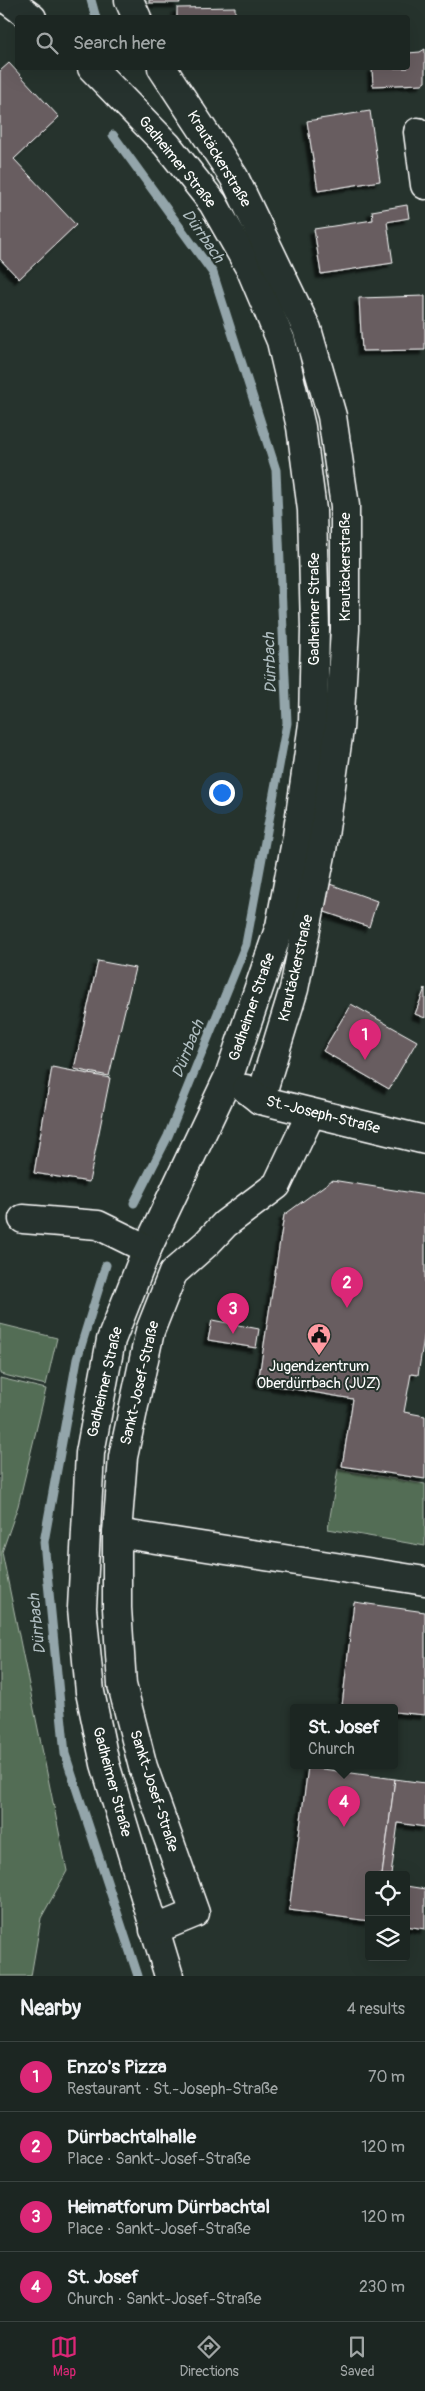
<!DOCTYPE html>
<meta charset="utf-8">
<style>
body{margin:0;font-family:Pangolin,sans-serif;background:#29322f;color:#f1f3f6}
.controls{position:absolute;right:15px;bottom:15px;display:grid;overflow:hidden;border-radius:5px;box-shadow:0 5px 20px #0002}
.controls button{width:45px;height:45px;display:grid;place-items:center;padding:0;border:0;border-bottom:1px solid #3a4340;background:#1c2622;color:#f1f3f6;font:25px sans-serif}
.you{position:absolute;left:221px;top:792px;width:18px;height:18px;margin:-12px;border:4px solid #fff;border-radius:50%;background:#1a73e8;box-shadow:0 0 0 8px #1a73e833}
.badge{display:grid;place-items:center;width:32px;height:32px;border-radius:50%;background:#db2777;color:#fff;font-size:16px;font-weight:700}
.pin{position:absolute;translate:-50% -41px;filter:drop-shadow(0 1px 2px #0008)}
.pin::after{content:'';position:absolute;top:26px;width:18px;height:15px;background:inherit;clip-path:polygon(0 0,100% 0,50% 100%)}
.popup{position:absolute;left:290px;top:1704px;width:108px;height:65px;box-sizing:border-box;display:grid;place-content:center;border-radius:5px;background:#1c2622;filter:drop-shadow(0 1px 4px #0005);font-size:16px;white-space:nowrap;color:#a0a5a5}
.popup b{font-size:19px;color:#f1f3f6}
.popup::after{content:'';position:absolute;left:50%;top:100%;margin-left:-10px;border:10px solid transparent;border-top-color:#1c2622}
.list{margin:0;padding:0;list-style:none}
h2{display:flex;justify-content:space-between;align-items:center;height:65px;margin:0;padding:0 20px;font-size:21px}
h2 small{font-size:16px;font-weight:400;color:#a0a5a5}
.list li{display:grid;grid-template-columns:32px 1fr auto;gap:15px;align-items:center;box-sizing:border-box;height:70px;padding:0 20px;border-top:1px solid #3a4340}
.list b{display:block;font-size:19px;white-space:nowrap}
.list p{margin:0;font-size:16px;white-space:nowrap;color:#a0a5a5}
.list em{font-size:16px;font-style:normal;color:#a0a5a5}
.icon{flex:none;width:28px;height:28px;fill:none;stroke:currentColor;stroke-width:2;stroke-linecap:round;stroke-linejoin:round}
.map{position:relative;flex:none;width:425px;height:1976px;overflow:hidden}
.search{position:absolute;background:#1c2622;box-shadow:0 5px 20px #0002;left:15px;right:15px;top:15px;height:55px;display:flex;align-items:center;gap:12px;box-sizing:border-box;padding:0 18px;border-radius:5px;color:#a0a5a5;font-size:19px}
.sheet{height:345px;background:#1c2622}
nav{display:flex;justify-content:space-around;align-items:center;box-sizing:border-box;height:70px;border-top:1px solid #3a4340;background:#1c2622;font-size:14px;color:#a0a5a5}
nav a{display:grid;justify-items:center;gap:2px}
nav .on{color:#db2777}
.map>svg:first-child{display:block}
.green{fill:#536d54;stroke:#a9b6aa}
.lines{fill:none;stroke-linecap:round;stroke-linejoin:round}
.stream{stroke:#93a5aa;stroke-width:9}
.building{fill:#685d61;stroke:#fff;filter:url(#shadow)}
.minor-casing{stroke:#fff;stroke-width:31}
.minor{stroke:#26332d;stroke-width:28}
.labels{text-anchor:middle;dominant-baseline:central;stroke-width:4;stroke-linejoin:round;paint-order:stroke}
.street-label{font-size:15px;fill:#fff;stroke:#26332d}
.poi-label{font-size:15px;fill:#fff;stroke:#26332d}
.water-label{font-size:16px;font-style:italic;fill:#aebcbf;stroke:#26332d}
</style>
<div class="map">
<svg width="425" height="1976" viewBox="0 0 425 1976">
<defs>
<filter id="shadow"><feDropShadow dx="-4.5" dy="4.5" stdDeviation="1" flood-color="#0009"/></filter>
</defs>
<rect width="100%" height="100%" fill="#26332d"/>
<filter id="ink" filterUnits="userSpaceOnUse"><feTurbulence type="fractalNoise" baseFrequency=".02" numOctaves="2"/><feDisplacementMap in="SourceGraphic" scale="10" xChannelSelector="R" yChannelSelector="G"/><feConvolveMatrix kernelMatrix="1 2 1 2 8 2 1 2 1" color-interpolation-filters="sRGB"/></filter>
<g filter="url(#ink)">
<!-- green -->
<g class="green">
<path d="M0,1324l57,14 -11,47 -46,-11z"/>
<path d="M0,1378l46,11 -28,117 -16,46 65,319 -26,47 -10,58h-31z"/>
<path d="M338,1469l87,15v62l-97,-17z"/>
</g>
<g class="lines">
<!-- stream -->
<g class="stream">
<path d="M91,0l5,18"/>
<path d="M113,135l100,138 63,197 11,253 -41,221 -78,192 -34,67"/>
<path d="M106,1265l-29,94 -33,183 21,212 73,222"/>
</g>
</g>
<!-- building -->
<g class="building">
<path d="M149,0h30l1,3h-31z"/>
<path d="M235,7v11h-58v-10z"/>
<path d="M425,49v33l-3,2 -49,2 -1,-18h36v-15l12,-1z"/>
<path d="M9,63l50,54 -45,42 62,66 -57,54 -19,-20v-188z"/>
<path d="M370,111l10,70 -62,10 -11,-70z"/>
<path d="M407,205l2,13 -22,4 6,41 -72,11 -7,-45 59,-9 -1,-9z"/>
<path d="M425,296v54l-63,1 -3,-53z"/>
<path d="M327,883l50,18 -8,26 -50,-17z"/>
<path d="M98,961l37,7 -26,108 -35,-7z"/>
<path d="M425,988v30l-10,-4z"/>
<path d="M351,1004l66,37 -28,48 -66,-38z"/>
<path d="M52,1067l58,11 -21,104 -55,-9z"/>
<path d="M332,1180l93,15v136l-7,44 -7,-1 -7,38 21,4v63l-83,-13 11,-67 -95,-16 26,-168z"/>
<path d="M212,1320l47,9 -3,19 -48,-8z"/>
<path d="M354,1602l71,10v103l-31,-3v-4l-52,-2z"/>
<path d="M308,1767l87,12 -13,96h-13v46l-80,-11z"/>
<path d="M395,1779l30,4v44l-27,-4 -7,52h-9z"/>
<path d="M406,1886l19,3v40l-19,-3z"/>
</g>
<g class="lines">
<!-- minor casing -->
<g class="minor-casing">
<g id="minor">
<path d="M8,0l24,18"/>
<path d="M129,0l8,18"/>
<path d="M92,68l75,77 46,58 38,67 30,71 20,86 11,83 3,119 -2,95 -16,112 -17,90 -51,150 -82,173 -36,91 -21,113 -8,155 8,84 15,72 64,212"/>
<path d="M162,68l72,109 73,152 25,87 13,90v123l-6,100 -17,121 -28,139 -34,111"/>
<path d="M418,132l7,53"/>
<path d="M246,1089l14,11 165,40"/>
<path d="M23,1219l75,6 49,24"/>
<path d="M117,1533l308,48"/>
<path d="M154,1930l41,-17 -52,-146 -21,-82 -5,-77v-75l6,-76 27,-126 23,-58 34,-30 18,-19 52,-39 34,-72"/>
</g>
</g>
<!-- minor -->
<use href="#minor" class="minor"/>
</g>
</g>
<!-- icons -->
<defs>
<g id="civic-pin" transform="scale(1.25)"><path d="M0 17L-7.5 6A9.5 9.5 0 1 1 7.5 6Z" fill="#ff9aa2" stroke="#26332d"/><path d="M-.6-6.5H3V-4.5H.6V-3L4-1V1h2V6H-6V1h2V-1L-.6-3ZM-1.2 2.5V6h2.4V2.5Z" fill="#111"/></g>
</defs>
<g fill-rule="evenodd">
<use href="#civic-pin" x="319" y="1335"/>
</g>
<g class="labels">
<!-- street labels -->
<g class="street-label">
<text transform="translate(219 159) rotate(59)">Krautäckerstraße</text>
<text transform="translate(177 162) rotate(51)">Gadheimer Straße</text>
<text transform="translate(345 567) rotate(-90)">Krautäckerstraße</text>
<text transform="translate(314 609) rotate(-90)">Gadheimer Straße</text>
<text transform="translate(296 968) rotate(-77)">Krautäckerstraße</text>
<text transform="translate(252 1007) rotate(-71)">Gadheimer Straße</text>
<text transform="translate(323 1115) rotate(14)">St.-Joseph-Straße</text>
<text transform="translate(105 1382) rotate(-77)">Gadheimer Straße</text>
<text transform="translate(140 1383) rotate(-77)">Sankt-Josef-Straße</text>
<text transform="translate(112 1782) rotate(75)">Gadheimer Straße</text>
<text transform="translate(154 1791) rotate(72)">Sankt-Josef-Straße</text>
</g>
<!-- poi labels -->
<g class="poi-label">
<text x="319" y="1366">Jugendzentrum<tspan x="319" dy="17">Oberdürrbach (JUZ)</tspan></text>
</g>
<!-- water labels -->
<g class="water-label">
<text transform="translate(203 236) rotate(55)">Dürrbach</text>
<text transform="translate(270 663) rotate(-92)">Dürrbach</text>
<text transform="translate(188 1049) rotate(-68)">Dürrbach</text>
<text transform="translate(37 1624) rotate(-96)">Dürrbach</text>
</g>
</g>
</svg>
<div class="controls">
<button><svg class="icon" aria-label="locate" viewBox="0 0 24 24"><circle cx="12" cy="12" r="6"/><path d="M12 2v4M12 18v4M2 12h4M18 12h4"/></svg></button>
<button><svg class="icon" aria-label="layers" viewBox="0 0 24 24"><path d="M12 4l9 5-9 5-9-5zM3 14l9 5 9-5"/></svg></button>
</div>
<div class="you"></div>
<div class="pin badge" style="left:365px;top:1060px">1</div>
<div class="pin badge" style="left:347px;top:1308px">2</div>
<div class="pin badge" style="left:233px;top:1334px">3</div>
<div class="pin badge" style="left:344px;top:1827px">4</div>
<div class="popup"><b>St. Josef</b>Church</div>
<div class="search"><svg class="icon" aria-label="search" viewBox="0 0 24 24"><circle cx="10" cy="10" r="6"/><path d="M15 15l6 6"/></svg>Search here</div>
</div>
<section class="sheet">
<h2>Nearby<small>4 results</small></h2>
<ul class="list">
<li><span class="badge">1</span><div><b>Enzo's Pizza</b><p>Restaurant · St.-Joseph-Straße</p></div><em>70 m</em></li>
<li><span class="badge">2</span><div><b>Dürrbachtalhalle</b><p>Place · Sankt-Josef-Straße</p></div><em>120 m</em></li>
<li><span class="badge">3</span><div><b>Heimatforum Dürrbachtal</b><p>Place · Sankt-Josef-Straße</p></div><em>120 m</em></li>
<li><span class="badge">4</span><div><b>St. Josef</b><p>Church · Sankt-Josef-Straße</p></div><em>230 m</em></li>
</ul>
</section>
<nav>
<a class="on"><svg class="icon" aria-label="map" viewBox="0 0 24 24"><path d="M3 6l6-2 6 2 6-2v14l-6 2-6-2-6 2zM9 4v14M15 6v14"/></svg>Map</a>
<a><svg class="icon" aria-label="directions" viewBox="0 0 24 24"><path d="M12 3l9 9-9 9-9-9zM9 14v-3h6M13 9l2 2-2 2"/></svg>Directions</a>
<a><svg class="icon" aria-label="saved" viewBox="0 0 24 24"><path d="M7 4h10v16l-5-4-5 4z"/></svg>Saved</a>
</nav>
